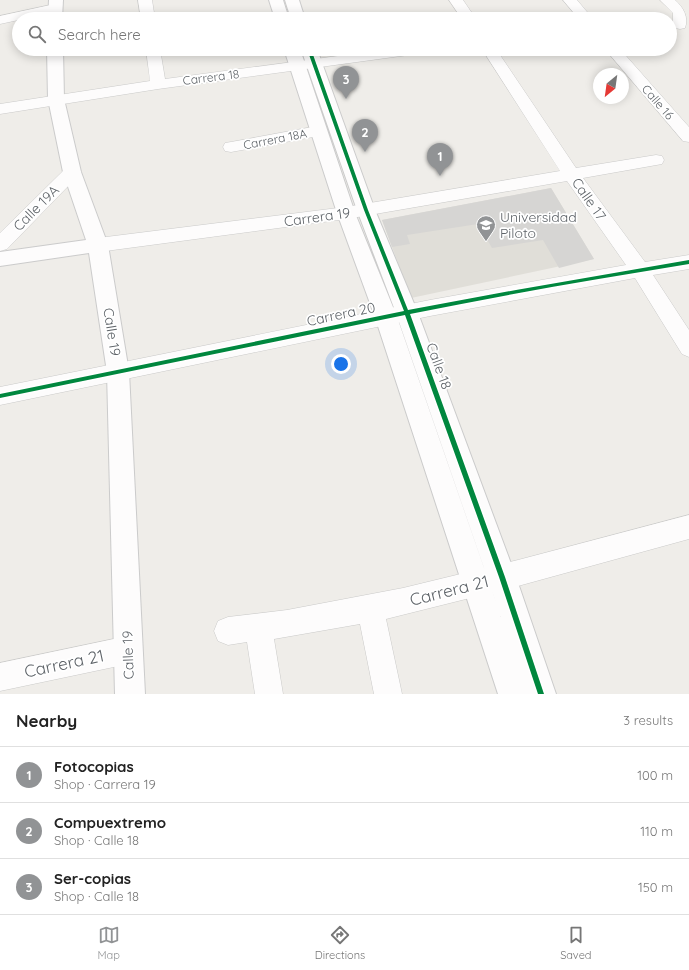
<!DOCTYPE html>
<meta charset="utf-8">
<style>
body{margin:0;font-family:Quicksand,sans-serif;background:#f6f6f6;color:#222}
.compass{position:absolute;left:593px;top:68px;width:36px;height:36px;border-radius:50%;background:#fff;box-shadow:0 2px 10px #0003;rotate:209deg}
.you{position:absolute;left:341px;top:364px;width:14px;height:14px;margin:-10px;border:3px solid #fff;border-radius:50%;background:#1a73e8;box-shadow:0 0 0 6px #1a73e833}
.badge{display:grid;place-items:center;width:26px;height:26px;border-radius:50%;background:#919395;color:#fff;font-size:13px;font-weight:700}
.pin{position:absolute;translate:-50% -33px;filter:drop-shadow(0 1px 2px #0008)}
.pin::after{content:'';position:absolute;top:21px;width:14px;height:12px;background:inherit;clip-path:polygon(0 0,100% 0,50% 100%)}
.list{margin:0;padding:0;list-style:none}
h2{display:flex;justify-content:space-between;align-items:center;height:52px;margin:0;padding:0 16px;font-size:17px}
h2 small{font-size:13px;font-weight:400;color:#767676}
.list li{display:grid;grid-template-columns:26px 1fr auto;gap:12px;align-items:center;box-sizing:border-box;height:56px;padding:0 16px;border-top:1px solid #e0e0e0}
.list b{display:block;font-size:15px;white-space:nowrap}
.list p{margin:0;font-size:13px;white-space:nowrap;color:#767676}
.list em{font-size:13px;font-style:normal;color:#767676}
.icon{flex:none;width:22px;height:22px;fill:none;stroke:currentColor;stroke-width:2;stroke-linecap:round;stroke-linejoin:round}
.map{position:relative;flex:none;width:689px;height:694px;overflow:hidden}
.search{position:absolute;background:#fff;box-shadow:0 2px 10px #0003;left:12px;right:12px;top:12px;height:44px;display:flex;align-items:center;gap:10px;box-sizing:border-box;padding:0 14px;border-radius:22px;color:#767676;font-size:15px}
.sheet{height:220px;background:#fff}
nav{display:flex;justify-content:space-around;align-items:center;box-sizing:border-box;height:56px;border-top:1px solid #e0e0e0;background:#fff;font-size:11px;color:#767676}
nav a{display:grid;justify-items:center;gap:2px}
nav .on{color:#919395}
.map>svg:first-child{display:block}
.education{fill:#e0ded8}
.building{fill:#d6d5d3}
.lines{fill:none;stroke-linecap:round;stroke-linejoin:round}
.street-casing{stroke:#cacac9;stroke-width:1}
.secondary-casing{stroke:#cbcbcb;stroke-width:2}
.street{fill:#fdfcfc;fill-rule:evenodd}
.secondary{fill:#fdfcfc;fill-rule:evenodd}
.cycleway-casing{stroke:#fff;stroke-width:3}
.cycleway{fill:#00873e;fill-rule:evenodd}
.labels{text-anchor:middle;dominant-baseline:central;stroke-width:3.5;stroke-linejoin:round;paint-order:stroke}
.far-street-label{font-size:12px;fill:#5e6368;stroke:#fff}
.street-label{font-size:14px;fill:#5e6368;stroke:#fff}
.poi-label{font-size:14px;fill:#5e6368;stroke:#fff;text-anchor:start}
.near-street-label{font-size:17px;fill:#5e6368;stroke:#fff}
</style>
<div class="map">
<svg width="689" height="694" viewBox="0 0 689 694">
<rect width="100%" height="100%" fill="#efede9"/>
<!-- education -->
<path class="education" d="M551,188l43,71 -183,39 -29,-78z"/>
<!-- building -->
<path class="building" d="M551,188l43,71 -35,9 -16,-28 -51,8 -14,-24 -71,11 3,9 -18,3 -10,-27z"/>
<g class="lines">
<!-- street casing -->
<g class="street-casing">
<g id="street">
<path d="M138,0h14l3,19h-14z"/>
<path d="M449,0h14l13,19h-14z"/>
<path d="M563,0h14l16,19h-14z"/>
<path d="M660,0h15c8,7 14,17 10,28l-5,1 -5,-1 -2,-3v-12z"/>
<path d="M55,4l5,1 2,3 -2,3 -60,13v-8z"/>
<path d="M146,49h14l5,30 225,-30h40l-2,3 -5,1 -265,36 -158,25v-10l150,-23z"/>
<path d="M482,49h14l80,119 80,-13 6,1 2,4 -2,4 -79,14 62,84 44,-7v14l-36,6 36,55v27l-7,-3 -47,-76 -205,38 -430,89v-18l430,-87 196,-35 -59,-84 -221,38 -248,33 -7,-2 -2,-5 2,-5 7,-2 248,-31 214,-36z"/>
<path d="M605,49h15l69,78v15l-6,-1z"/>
<path d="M318,126l6,1 2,4 -2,4 -93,17 -6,-1 -2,-4 2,-4 6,-1z"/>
<path d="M72,166l6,2 3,4 -3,4 -71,73 -7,2v-18l66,-65z"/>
<path d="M689,515v24l-171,47 -132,33 16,75h-28l-14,-70 -86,15 9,55h-28l-8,-52 -19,3 -10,-4 -4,-10 4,-10 10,-4 59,-7 116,-22 115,-28z"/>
<path d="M128,636l10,4 4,10 -4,10 -10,4 -128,27v-28z"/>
</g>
</g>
<!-- secondary casing -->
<g class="secondary-casing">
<g id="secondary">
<path d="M49,0h14l-1,19h-14z"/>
<path d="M269,0h14l6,19h-14z"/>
<path d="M285,0h14l6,19h-14z"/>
<path d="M47,49h16l1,50 17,73 27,73 21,127 16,322h-30l-8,-322 -18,-119 -89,13v-14l86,-12 -23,-68 -15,-73z"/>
<path d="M284,49h16l55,164 42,104 104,300 -105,-304 -39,-103 -56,-161h16l58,161 43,103 98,264 40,117h-58l-123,-377 -38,-104z"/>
</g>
</g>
<!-- street -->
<use href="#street" class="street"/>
<!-- secondary -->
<use href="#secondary" class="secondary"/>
<!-- cycleway casing -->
<g class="cycleway-casing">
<path id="cycleway" d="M307,49h4l57,161 40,100 108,-20 173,-30v4c-93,15 -186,31 -279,50l95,263 39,117h-6l-39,-117 -94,-262 -405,83v-4l404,-83 -40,-101z"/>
</g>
<!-- cycleway -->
<use href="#cycleway" class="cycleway"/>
</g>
<!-- icons -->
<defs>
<g id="university-pin" transform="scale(1)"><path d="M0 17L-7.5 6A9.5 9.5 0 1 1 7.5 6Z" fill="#919395" stroke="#fff"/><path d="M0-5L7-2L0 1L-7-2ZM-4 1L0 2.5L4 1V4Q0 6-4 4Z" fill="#fff"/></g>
</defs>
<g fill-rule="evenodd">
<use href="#university-pin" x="486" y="225"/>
</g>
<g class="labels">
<!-- far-street labels -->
<g class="far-street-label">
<text transform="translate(211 77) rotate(-7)">Carrera 18</text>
<text transform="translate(658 102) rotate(49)">Calle 16</text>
<text transform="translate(275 139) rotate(-11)">Carrera 18A</text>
</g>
<!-- street labels -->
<g class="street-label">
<text transform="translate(589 199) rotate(55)">Calle 17</text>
<text transform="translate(36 208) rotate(-45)">Calle 19A</text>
<text transform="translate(317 217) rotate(-8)">Carrera 19</text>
<text transform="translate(341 314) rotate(-12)">Carrera 20</text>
<text transform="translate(112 332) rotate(81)">Calle 19</text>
<text transform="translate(439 366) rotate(70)">Calle 18</text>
<text transform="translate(128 655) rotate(-92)">Calle 19</text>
</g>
<!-- poi labels -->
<g class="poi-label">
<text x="500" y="217">Universidad<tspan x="500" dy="16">Piloto</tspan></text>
</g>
<!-- near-street labels -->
<g class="near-street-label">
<text transform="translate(449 590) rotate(-14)">Carrera 21</text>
<text transform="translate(64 663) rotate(-12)">Carrera 21</text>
</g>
</g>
</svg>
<svg class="compass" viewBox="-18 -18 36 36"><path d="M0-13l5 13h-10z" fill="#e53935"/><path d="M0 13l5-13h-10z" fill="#767676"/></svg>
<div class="you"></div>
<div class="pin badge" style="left:440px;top:176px">1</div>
<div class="pin badge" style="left:365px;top:152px">2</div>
<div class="pin badge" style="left:346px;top:99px">3</div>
<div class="search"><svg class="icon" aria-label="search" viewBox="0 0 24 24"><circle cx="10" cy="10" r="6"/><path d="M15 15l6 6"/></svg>Search here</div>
</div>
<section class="sheet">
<h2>Nearby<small>3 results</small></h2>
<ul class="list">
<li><span class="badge">1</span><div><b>Fotocopias</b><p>Shop · Carrera 19</p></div><em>100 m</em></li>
<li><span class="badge">2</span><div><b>Compuextremo</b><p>Shop · Calle 18</p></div><em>110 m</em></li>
<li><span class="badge">3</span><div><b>Ser-copias</b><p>Shop · Calle 18</p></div><em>150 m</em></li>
</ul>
</section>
<nav>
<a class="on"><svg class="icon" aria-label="map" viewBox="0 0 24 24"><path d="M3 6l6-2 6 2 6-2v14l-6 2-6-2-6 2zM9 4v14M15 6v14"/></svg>Map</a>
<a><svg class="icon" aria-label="directions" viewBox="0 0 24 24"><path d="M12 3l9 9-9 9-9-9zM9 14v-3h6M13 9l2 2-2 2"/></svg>Directions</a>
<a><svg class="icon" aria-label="saved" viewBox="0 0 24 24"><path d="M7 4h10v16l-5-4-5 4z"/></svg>Saved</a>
</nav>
